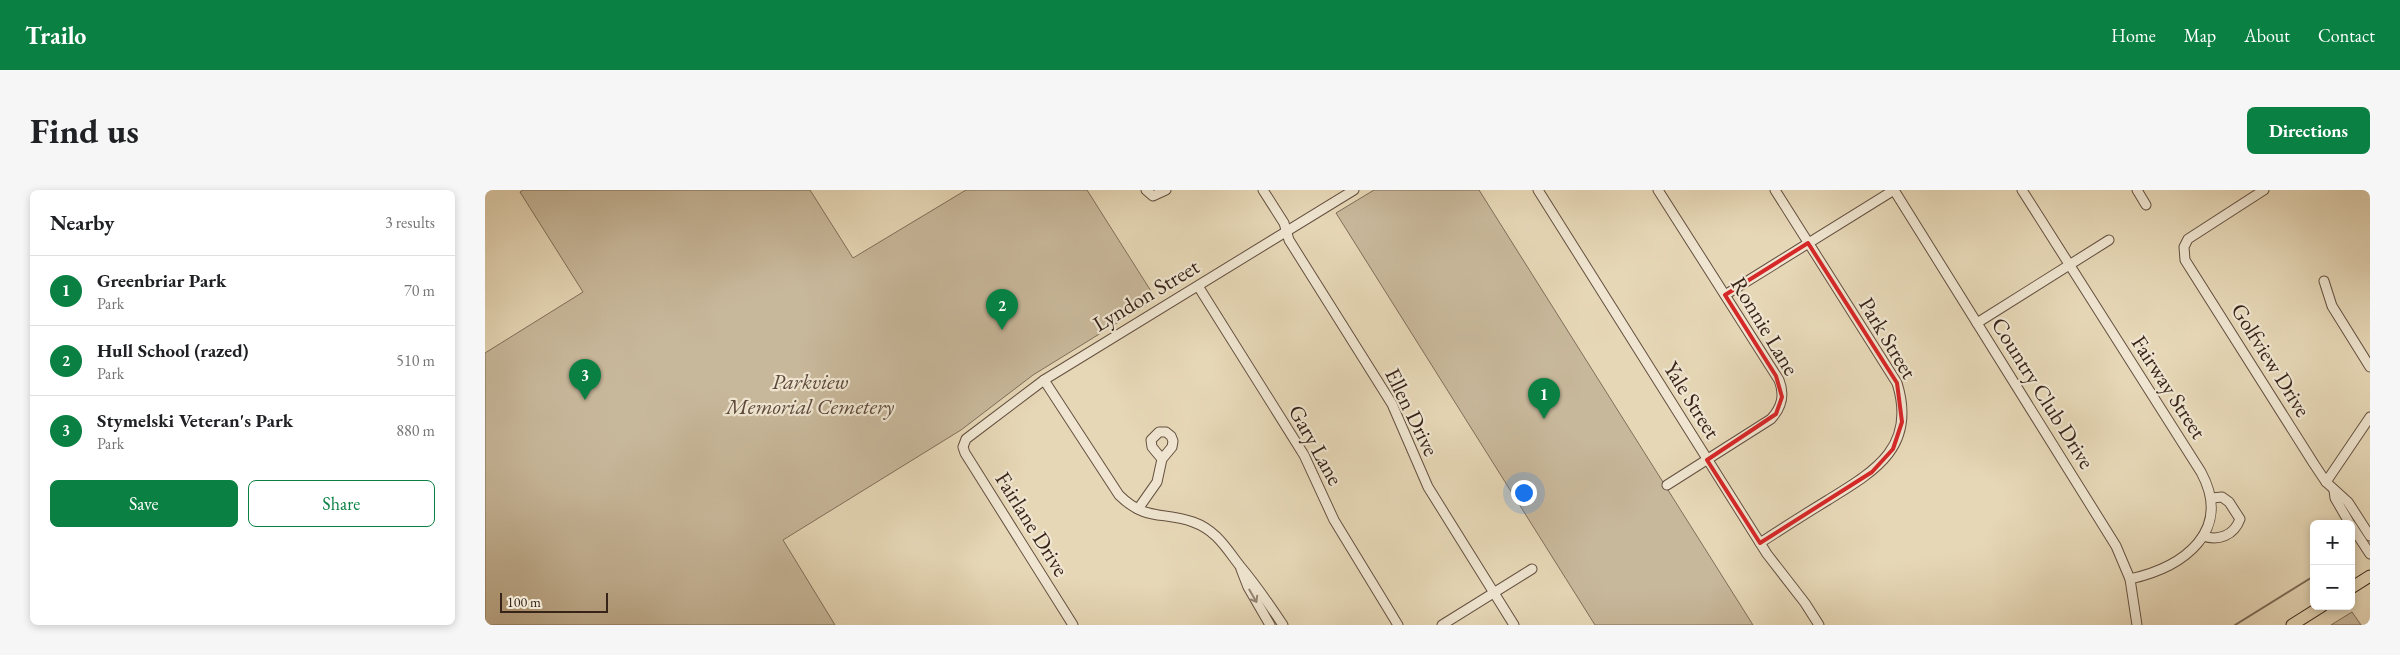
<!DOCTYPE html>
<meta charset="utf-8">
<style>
body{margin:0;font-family:"EB Garamond",serif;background:#f6f6f6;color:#202124}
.controls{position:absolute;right:15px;bottom:15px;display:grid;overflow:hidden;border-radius:8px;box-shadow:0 2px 8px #0003}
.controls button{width:45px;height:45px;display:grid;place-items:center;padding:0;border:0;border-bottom:1px solid #e0e0e0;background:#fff;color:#202124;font:25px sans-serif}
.scale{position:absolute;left:15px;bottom:12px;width:108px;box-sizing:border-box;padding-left:5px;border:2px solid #382319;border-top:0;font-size:14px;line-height:18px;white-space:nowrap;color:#382319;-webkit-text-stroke:4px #efe5d0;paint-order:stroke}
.you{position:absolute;left:1038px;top:302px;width:18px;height:18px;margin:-12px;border:4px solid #fff;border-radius:50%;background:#1a73e8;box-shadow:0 0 0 8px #1a73e833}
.badge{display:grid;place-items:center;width:32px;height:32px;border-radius:50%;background:#0b8043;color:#fff;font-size:16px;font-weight:700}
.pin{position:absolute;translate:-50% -41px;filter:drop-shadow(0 1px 2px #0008)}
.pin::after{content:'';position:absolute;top:26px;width:18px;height:15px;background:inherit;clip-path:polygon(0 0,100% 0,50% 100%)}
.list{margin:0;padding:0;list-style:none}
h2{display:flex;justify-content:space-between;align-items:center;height:65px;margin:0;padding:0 20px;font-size:21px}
h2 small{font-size:16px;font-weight:400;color:#757577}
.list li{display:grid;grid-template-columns:32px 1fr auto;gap:15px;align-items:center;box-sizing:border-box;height:70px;padding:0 20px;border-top:1px solid #e0e0e0}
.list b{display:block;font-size:19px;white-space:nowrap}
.list p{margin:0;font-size:16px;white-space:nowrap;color:#757577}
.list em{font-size:16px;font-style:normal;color:#757577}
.actions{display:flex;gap:10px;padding:15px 20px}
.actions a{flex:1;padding:11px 0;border:1px solid #0b8043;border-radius:8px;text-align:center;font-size:18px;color:#0b8043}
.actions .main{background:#0b8043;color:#fff}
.map{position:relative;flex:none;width:1885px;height:435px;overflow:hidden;border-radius:8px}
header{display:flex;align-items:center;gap:30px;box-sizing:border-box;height:70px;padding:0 25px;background:#0b8043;color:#fff}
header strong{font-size:24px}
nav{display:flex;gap:28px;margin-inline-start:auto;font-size:18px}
.intro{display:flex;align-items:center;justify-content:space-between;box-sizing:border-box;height:120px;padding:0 30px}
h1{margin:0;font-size:35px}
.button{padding:12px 22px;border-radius:8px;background:#0b8043;color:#fff;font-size:18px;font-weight:700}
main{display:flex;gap:30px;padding:0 30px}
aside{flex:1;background:#fff;border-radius:8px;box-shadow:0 2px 8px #0003}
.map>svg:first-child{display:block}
.green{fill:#c8b89b;stroke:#806e5a}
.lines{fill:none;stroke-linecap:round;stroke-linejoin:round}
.stream{stroke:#7d6a57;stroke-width:2}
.minor-casing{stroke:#645040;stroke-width:11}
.major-casing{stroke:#382319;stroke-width:13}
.minor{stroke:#efe5d0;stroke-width:9}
.major{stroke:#e6d7b6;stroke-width:11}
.oneway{stroke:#948474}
.marked{fill:none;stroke:#d62828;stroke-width:4;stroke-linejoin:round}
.labels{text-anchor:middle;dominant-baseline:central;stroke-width:4.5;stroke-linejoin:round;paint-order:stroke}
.street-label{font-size:22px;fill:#382319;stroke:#efe5d0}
.park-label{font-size:22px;font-style:italic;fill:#5c483a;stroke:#efe5d0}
</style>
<header>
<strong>Trailo</strong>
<nav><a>Home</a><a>Map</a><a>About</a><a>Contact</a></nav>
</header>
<div class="intro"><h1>Find us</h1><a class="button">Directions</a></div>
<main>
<aside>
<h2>Nearby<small>3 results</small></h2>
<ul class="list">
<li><span class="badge">1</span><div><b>Greenbriar Park</b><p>Park</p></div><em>70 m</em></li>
<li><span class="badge">2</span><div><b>Hull School (razed)</b><p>Park</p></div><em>510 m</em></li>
<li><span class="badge">3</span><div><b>Stymelski Veteran's Park</b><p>Park</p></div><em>880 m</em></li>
</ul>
<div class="actions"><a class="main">Save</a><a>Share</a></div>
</aside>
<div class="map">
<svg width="1885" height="435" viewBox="0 0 1885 435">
<rect width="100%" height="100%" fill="#e6d7b6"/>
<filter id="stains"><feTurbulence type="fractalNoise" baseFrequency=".004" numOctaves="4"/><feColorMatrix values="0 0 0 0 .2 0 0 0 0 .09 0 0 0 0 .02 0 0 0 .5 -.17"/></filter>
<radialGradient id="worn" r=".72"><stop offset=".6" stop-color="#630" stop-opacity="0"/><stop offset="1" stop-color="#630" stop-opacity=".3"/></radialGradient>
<!-- green -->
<g class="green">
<path d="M38,0h287l43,68 113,-68h121l69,109 -123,76 -72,55 -178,110 52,85h-350v-272l98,-61 -63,-100z"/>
<path d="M889,0h105l274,435h-158l-259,-412z"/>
<path d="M1867,422l9,13h-30z"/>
</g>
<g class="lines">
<!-- stream -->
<path class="stream" d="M1750,435l79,-49"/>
<!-- minor casing -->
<g class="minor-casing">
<g id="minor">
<path d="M661,0l7,6 13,-6"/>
<path d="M778,0l21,33 5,17 103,164 36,83 86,138"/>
<path d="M1053,0l229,364 38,49 14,22"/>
<path d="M1173,0l121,190c6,15 3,27 -8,39l-104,66"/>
<path d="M1409,0l222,356 14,33 7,46"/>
<path d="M1537,0l179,282c32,59 -17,95 -71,107"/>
<path d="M1652,0l9,15"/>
<path d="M1779,0l-76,49 -4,8 1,13 129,204 12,18 22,20 22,34"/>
<path d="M1839,91l8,25 38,61"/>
<path d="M713,96l106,169 30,65 64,105"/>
<path d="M1240,105l169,-105"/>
<path d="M1492,133l132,-83"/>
<path d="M559,190l75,115c27,27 44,16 74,27 23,8 33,26 47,44 16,19 29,38 43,59"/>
<path d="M1841,292l44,-65"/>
<path d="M1849,300l1,8 15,26"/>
<path d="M653,319l19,-27 5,-23 10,-12 1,-6 -2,-5 -5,-4h-7l-8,8 1,7 10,12"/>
<path d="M1866,335l19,29"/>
<path d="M1718,346c15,5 31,0 37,-17l-11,-17 -7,-5 -10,1"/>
<path d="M1275,353c23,-15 45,-29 68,-43 47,-29 89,-53 69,-117l-122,-193"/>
<path d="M756,379l7,18 22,38"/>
<path d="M588,435l-108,-172 -2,-6 3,-8 78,-59 310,-190"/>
<path d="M957,435l90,-56"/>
</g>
</g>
<!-- major casing -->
<g class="major-casing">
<g id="major">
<path d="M1866,398l19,-12"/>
<path d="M1807,435l30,-19"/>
</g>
</g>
<!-- minor -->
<use href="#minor" class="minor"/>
<!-- major -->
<use href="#major" class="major"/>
</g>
<!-- one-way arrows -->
<defs><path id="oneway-shaft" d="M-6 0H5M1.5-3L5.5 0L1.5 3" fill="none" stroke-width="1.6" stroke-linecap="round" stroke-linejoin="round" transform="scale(1.25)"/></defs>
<use class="oneway" href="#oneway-shaft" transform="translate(768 406) rotate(60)"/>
<!-- marked area -->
<path class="marked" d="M1323,53l89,140 5,39 -9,27 -21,23 -112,71 -53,-83 69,-46 6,-17 -6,-21 -51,-81z"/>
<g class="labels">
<!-- street labels -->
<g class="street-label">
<text transform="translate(661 105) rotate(-31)">Lyndon Street</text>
<text transform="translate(1280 136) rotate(59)">Ronnie Lane</text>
<text transform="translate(1403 148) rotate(59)">Park Street</text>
<text transform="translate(1786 170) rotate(58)">Golfview Drive</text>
<text transform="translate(1684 197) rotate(57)">Fairway Street</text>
<text transform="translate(1558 203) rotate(58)">Country Club Drive</text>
<text transform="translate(1207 210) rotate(58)">Yale Street</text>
<text transform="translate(927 222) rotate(64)">Ellen Drive</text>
<text transform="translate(831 255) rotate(61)">Gary Lane</text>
<text transform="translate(547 334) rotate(58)">Fairlane Drive</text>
</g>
<!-- park labels -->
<g class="park-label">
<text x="325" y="191">Parkview<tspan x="325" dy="25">Memorial Cemetery</tspan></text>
</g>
</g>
<rect width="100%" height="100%" filter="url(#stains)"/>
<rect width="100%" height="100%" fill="url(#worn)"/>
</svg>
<div class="controls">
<button>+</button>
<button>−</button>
</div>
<div class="scale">100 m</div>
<div class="you"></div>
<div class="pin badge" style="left:1059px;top:229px">1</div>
<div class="pin badge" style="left:517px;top:140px">2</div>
<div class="pin badge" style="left:100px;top:210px">3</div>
</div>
</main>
